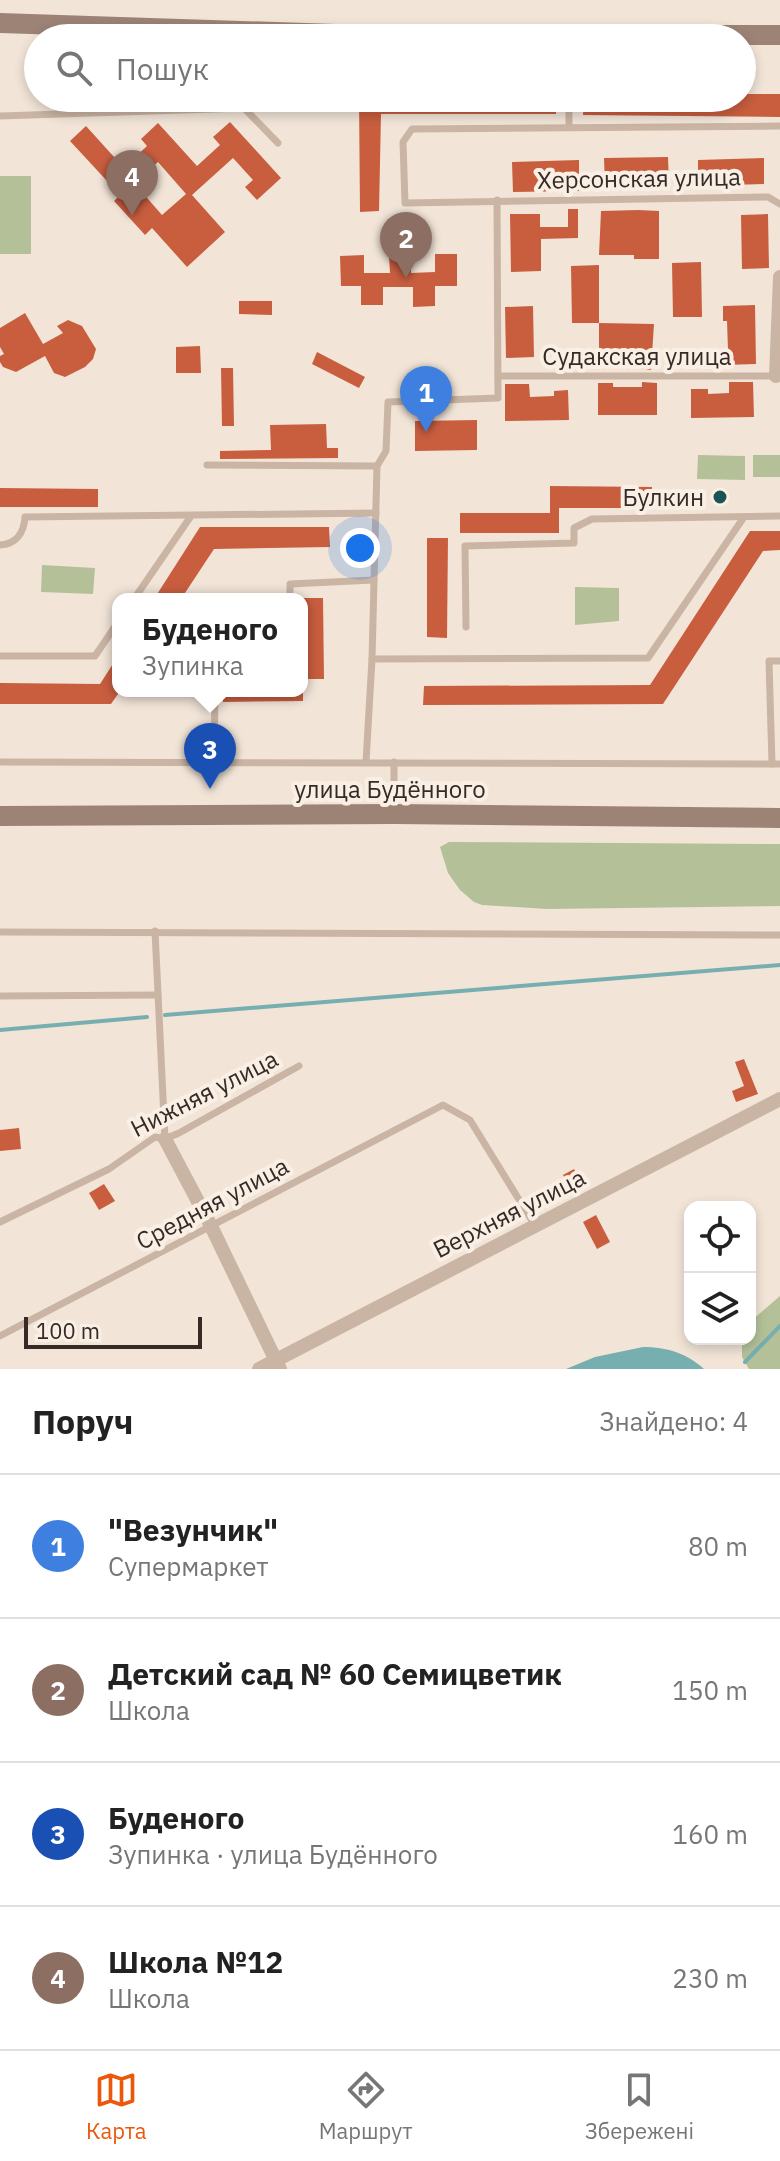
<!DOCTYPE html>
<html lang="uk">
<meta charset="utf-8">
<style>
body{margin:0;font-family:"IBM Plex Sans",sans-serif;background:#f2f2f2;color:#222}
.controls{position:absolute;right:24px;bottom:24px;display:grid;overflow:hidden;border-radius:16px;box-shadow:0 4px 12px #0003}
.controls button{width:72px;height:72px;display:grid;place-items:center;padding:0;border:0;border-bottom:2px solid #e0e0e0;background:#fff;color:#222;font:40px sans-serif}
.scale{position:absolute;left:24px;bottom:20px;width:178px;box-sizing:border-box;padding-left:8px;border:4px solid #352a26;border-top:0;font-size:22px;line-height:28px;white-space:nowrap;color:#352a26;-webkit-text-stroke:6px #f9efe4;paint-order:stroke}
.you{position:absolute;left:360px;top:548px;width:28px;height:28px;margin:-20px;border:6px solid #fff;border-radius:50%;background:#1a73e8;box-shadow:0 0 0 12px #1a73e833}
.badge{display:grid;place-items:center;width:52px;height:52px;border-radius:50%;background:#ea580c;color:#fff;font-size:26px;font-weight:700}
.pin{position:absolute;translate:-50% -66px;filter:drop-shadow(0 2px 4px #0008)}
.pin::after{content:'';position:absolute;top:42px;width:28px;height:24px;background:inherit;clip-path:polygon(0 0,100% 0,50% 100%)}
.popup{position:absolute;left:112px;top:593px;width:196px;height:104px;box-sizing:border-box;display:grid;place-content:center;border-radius:16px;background:#fff;filter:drop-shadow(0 2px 6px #0005);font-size:26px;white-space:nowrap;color:#767676}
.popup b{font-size:30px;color:#222}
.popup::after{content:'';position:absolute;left:50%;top:100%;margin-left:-16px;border:16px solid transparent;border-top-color:#fff}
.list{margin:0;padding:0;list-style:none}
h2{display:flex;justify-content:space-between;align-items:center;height:104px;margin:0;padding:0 32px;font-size:34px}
h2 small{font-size:26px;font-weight:400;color:#767676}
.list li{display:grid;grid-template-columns:52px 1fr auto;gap:24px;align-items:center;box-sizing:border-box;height:144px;padding:0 32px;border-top:2px solid #e0e0e0}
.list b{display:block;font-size:30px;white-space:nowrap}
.list p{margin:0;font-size:26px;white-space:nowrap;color:#767676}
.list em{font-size:26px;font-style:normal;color:#767676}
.icon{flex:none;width:44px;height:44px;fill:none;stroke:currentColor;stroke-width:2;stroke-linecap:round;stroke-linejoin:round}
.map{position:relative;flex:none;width:780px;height:1369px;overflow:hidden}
.search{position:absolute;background:#fff;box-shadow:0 4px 12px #0003;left:24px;right:24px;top:24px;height:88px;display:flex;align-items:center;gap:20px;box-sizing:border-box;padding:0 28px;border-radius:44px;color:#767676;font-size:30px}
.sheet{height:680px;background:#fff}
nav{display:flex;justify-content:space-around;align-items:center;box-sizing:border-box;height:112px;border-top:2px solid #e0e0e0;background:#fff;font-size:22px;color:#767676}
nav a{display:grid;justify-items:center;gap:4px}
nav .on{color:#ea580c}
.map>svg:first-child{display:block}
.green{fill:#b4c198}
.water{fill:#77aeaf}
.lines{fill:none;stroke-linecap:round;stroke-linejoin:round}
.stream{stroke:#77aeaf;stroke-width:4}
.building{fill:#c95e3f;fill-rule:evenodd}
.service{stroke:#cab5a4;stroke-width:7}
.minor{stroke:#cab5a4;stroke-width:14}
.secondary{stroke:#9d8376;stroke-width:20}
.poi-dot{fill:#1b5457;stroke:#f9efe4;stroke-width:3}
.labels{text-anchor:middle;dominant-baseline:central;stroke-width:8;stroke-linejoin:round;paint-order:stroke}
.street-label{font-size:24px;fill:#352a26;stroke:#f9efe4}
.poi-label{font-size:24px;fill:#352a26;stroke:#f9efe4;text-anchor:end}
</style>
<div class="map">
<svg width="780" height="1369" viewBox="0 0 780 1369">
<rect width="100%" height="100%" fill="#f2e5d8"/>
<!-- green -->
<g class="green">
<rect x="0" y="176" width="31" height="78"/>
<path d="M698,455l47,1v24l-48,-1z"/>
<rect x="753" y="455" width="27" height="22"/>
<path d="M42,565l53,3 -2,26 -52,-2z"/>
<path d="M575,587l44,1v33l-44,4z"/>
<path d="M449,842l331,2v62l-233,3 -65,-4 -8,-3 -14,-12 -12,-17 -8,-26z"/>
<path d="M780,1296v73h-31l-7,-12v-18h8v-17z"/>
</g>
<!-- water -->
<path class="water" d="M643,1347c24,0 43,6 61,22h-138l29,-12z"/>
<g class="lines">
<!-- stream -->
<g class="stream">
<path d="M165,1015l615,-50"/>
<path d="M0,1030l147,-13"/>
<path d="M745,1362l35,-36"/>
</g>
</g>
<!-- building -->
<g class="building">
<path d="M742,94h38v23l-197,-2 1,-17h158z"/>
<path d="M359,98h197v16h-175l-2,97 -19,1z"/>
<path d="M230,122l51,56 -24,22 -12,-13 8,-7 -20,-22 -41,37 33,37 -38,35 -35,-39 -7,7 -31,-34 6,-6 -50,-54 16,-15 38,42 23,-22 -6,-7 17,-16 39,43 23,-21 -7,-8zM158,162l28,32 -24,21 -28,-32z"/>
<path d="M668,157l1,28 -64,1 -1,-28z"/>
<path d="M764,158v26l-66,2v-26z"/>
<path d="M579,160v31l-66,1 -1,-30z"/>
<path d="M568,209h10v29l-37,1v32l-30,1 -1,-58h30v13h28z"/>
<path d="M638,210l21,1v48h-25v-4h-35l2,-44z"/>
<path d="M768,214l1,54 -27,1 -1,-54z"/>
<path d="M435,254h22v32h-22v20l-22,1v-20h-30v18h-22v-19h-20l-1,-30 24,-1v18h26l-1,-17h22v17l24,-1z"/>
<path d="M701,262l1,55h-29l-1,-54z"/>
<path d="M599,265v58h-27l-1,-57z"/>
<path d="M239,301h33v14l-33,-1z"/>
<path d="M755,305l1,59 -32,1v-15h4l-1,-29h-4v-15z"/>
<path d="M533,306l1,51 -28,1 -1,-51z"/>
<path d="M25,313l18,31 20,-11 -6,-7 11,-6 14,6 14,23 -3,10 -8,8 -20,10 -11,-4 -9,-17 -29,16 -13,-5 -3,-5v-6l4,-2 -4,-7v-19z"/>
<path d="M599,323l55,1 -3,46 -16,-3v-3l-36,-1z"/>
<path d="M200,346l1,27h-25v-26z"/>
<path d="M317,352l48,25 -6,11 -47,-24z"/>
<path d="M221,368h12l1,58h-12z"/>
<path d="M642,382l15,1v32h-59v-32h15v4h29z"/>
<path d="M729,382h24l1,35 -63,1v-29h17v5l21,-1z"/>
<path d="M505,384h24l1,13 24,-1v-5l14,-1 1,30 -64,1z"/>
<path d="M477,420v30l-62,1v-30z"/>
<path d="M326,424l1,24h11v10l-118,1v-8l51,-1 -1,-25z"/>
<path d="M550,486l102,1 -1,21h-92v25h-99v-20h90z"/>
<path d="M0,488l98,1v18h-98z"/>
<path d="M200,527h129l1,20 -116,2 -33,50h-27z"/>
<path d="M750,531h30v19l-17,1 -100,153 -240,1 1,-19 226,-1z"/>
<path d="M427,538h21l-1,100 -20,-1z"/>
<path d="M302,598h21l1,81h-21z"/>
<path d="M118,656v38l-7,10h-111v-21l100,1z"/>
<path d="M223,691h80v10l-80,1z"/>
<path d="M744,1059l14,35 -22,8 -4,-11 12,-5 -9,-24z"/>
<path d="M19,1128l2,21 -21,2v-21z"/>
<path d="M574,1169l8,14 -11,6 -8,-14z"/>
<path d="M104,1184l11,17 -16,9 -10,-17z"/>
<path d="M596,1215l14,27 -13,7 -14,-27z"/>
</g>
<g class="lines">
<!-- service -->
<g class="service">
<path d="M0,116l244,-8 34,35"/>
<path d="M569,126v-28"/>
<path d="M780,126l-368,3 -9,13 2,61 363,-6 12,7"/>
<path d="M498,376h278"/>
<path d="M207,465l170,1"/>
<path d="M0,545c16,-1 24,-12 25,-28l351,-4"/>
<path d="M134,599l57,-83"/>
<path d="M290,599v-15l84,-4"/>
<path d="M466,627l-1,-81 109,-3v-15l18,-9 188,-3"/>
<path d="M0,656h95l23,-34"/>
<path d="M372,659l276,-1 96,-141"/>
<path d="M0,762l780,2"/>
<path d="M214,762l1,-71"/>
<path d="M366,762l6,-103 5,-193 9,-15 2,-49 110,-4 -1,-198"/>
<path d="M772,764l-3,-103h11"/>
<path d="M394,812v-50"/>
<path d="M155,931l10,208"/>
<path d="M0,932l780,3"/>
<path d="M0,996l158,-1"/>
<path d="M0,1222l109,-53 46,-32 10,2 14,-6 120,-67"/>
<path d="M0,1336l443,-231 27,15 64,104"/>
</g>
<!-- minor -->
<g class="minor">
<path d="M776,376l4,-99"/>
<path d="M165,1139l46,87 69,143"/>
<path d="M259,1369l521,-270"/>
</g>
<!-- secondary -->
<g class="secondary">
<path d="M0,23l365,12h415"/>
<path d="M0,816l394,-2 386,4"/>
</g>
</g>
<!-- markers -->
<circle class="poi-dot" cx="720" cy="497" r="8"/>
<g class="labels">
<!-- street labels -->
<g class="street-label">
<text transform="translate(639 178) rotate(-1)">Херсонская улица</text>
<text x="637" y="356">Судакская улица</text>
<text x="390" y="789">улица Будённого</text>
<text transform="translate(204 1093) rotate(-27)">Нижняя улица</text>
<text transform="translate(212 1203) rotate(-28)">Средняя улица</text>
<text transform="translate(509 1213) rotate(-27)">Верхняя улица</text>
</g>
<!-- poi labels -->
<g class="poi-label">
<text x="704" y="497">Булкин</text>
</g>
</g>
</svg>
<div class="controls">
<button><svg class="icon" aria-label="locate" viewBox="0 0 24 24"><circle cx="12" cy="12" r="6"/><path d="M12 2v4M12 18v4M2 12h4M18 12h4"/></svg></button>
<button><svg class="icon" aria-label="layers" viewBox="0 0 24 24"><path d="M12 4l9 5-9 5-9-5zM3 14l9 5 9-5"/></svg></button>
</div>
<div class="scale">100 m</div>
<div class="you"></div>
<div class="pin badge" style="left:426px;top:432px;background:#3f7fe0">1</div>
<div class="pin badge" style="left:406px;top:278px;background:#8d6e63">2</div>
<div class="pin badge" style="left:210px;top:789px;background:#1a4fb4">3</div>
<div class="popup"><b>Буденого</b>Зупинка</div>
<div class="pin badge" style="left:132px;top:216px;background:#8d6e63">4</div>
<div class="search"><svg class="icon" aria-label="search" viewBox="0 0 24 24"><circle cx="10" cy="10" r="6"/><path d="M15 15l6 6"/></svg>Пошук</div>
</div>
<section class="sheet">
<h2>Поруч<small>Знайдено: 4</small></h2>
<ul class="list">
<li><span class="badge" style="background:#3f7fe0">1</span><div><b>&quot;Везунчик&quot;</b><p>Супермаркет</p></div><em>80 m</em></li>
<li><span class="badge" style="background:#8d6e63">2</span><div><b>Детский сад № 60 Семицветик</b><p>Школа</p></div><em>150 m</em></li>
<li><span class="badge" style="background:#1a4fb4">3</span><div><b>Буденого</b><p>Зупинка · улица Будённого</p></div><em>160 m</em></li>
<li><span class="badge" style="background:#8d6e63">4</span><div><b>Школа №12</b><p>Школа</p></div><em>230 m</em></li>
</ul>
</section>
<nav>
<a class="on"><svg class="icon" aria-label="map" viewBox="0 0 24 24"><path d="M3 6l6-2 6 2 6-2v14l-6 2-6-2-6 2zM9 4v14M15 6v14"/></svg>Карта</a>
<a><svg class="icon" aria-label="directions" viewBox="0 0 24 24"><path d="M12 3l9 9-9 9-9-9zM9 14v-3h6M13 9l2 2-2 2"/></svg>Маршрут</a>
<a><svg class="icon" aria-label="saved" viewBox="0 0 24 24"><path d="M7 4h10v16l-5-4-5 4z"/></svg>Збережені</a>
</nav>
